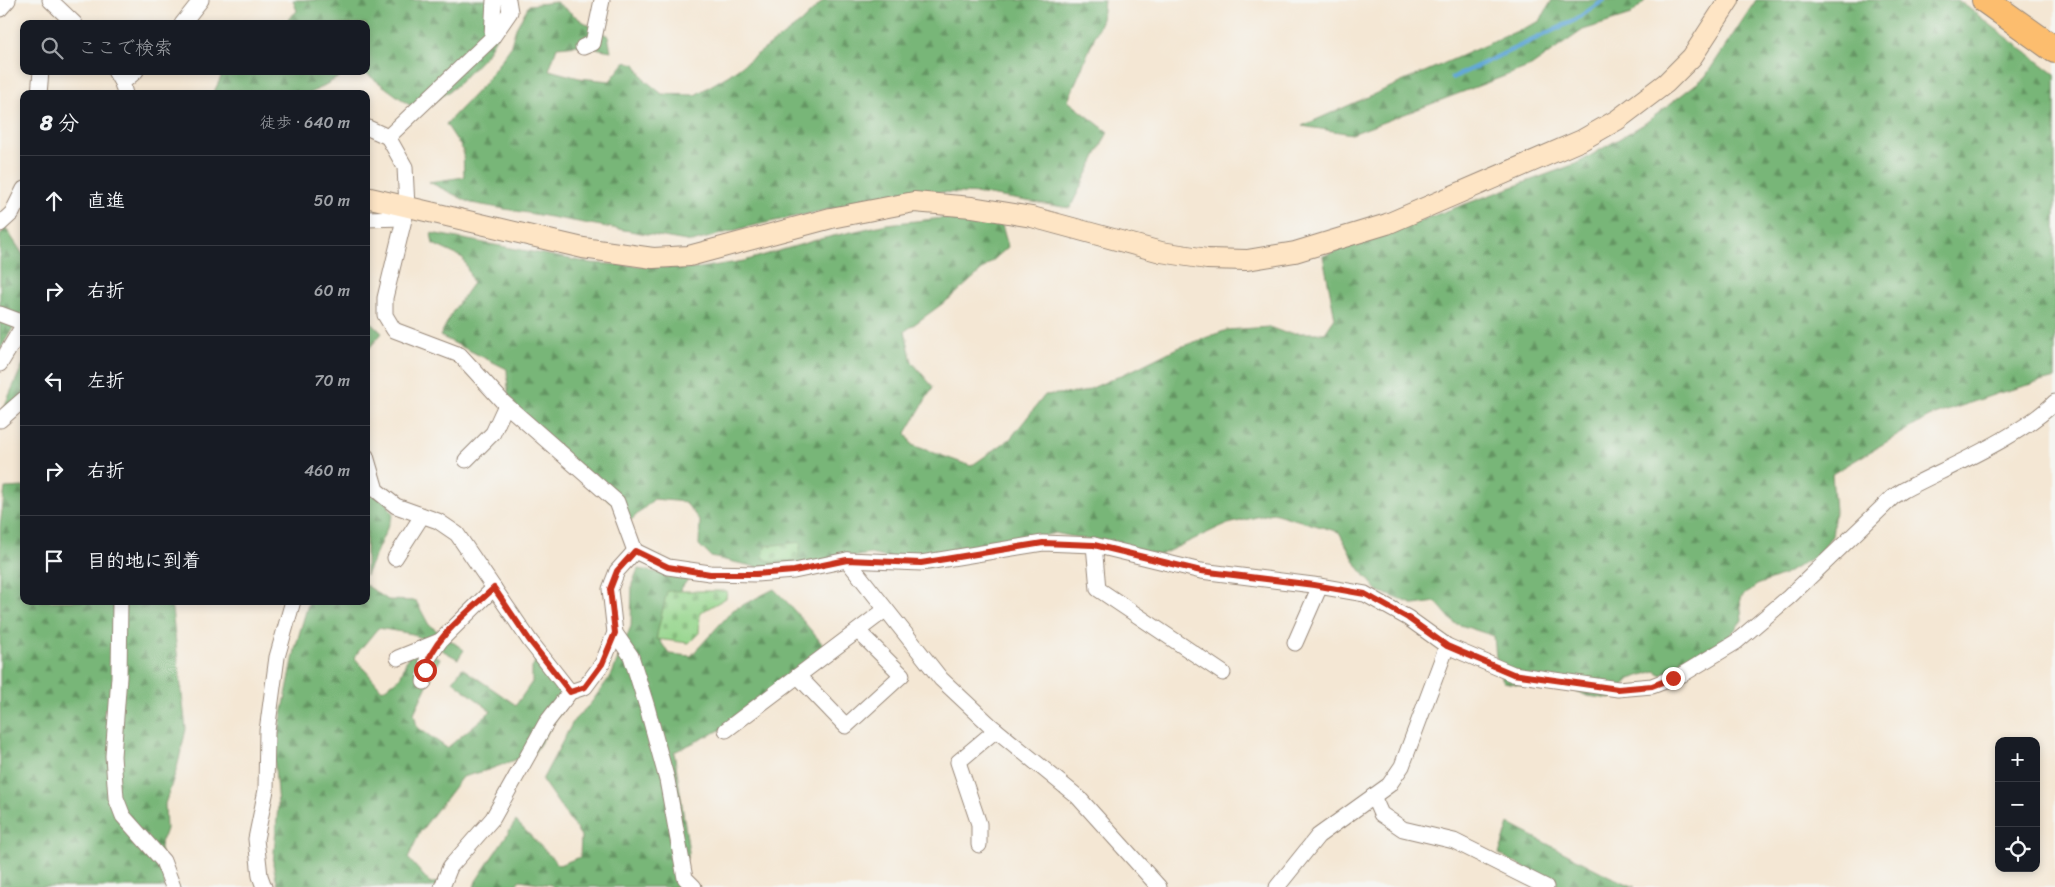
<!DOCTYPE html>
<html lang="ja">
<meta charset="utf-8">
<style>
body{margin:0;font-family:Sriracha,"Klee One",sans-serif;background:#242831;color:#f1f3f6}
.controls{position:absolute;right:15px;bottom:15px;display:grid;overflow:hidden;border-radius:10px;box-shadow:0 2px 8px #0003}
.controls button{width:45px;height:45px;display:grid;place-items:center;padding:0;border:0;border-bottom:1px solid #363941;background:#171b24;color:#f1f3f6;font:25px sans-serif}
.stop{position:absolute;width:15px;height:15px;margin:-11px;border:4px solid #c8321e;border-radius:50%;background:#fff}
.stop.end{background:#c8321e;border-color:#fff;box-shadow:0 1px 5px #0008}
.list{margin:0;padding:0;list-style:none}
h2{display:flex;justify-content:space-between;align-items:center;height:65px;margin:0;padding:0 20px;font-size:21px}
h2 small{font-size:16px;font-weight:400;color:#9ea1a6}
.list li{display:grid;grid-template-columns:32px 1fr auto;gap:15px;align-items:center;box-sizing:border-box;height:90px;padding:0 20px;border-top:1px solid #363941}
.list b{display:block;font-size:19px;white-space:nowrap}
.list em{font-size:16px;font-style:normal;color:#9ea1a6}
.icon{flex:none;width:28px;height:28px;fill:none;stroke:currentColor;stroke-width:2;stroke-linecap:round;stroke-linejoin:round}
.map{position:relative;flex:none;width:2055px;height:887px;overflow:hidden}
.search{position:absolute;background:#171b24;box-shadow:0 2px 8px #0003;left:20px;top:20px;width:350px;height:55px;display:flex;align-items:center;gap:12px;box-sizing:border-box;padding:0 18px;border-radius:10px;color:#9ea1a6;font-size:19px}
.panel{position:absolute;background:#171b24;box-shadow:0 2px 8px #0003;left:20px;top:90px;width:350px;height:515px;border-radius:10px}
.map>svg:first-child{display:block}
.forest{fill:url(#forest-firs);stroke:#5a704b}
.cemetery{fill:url(#cemetery-stones);stroke:#688055}
.lines{fill:none;stroke-linecap:round;stroke-linejoin:round}
.stream{stroke:#63a8d8;stroke-width:4.5}
.street-casing{stroke:#988879;stroke-width:17}
.secondary-casing{stroke:#988879;stroke-width:22}
.highway-casing{stroke:#988879;stroke-width:28}
.street{stroke:#fff;stroke-width:15}
.secondary{stroke:#fee5c5;stroke-width:20}
.highway{stroke:#fcbd6e;stroke-width:26}
.route{stroke:#c8321e;stroke-width:6}
</style>
<div class="map">
<svg width="2055" height="887" viewBox="0 0 2055 887">
<defs>
<pattern id="forest-firs" width="22" height="20" patternUnits="userSpaceOnUse" patternTransform="scale(1.25)"><rect width="22" height="20" fill="#78b678"/><path d="M5 1l3.5 6h-7zM16 11l3.5 6h-7z" fill="#649462"/></pattern>
<pattern id="cemetery-stones" width="16" height="16" patternUnits="userSpaceOnUse" patternTransform="scale(1.25)"><rect width="16" height="16" fill="#95d58c"/><path d="M2 7V4a2 2 0 0 1 4 0v3zM10 15v-3a2 2 0 0 1 4 0v3z" fill="#81b778"/></pattern>
</defs>
<rect width="100%" height="100%" fill="#f6f6f2"/>
<filter id="ink" filterUnits="userSpaceOnUse"><feTurbulence type="fractalNoise" baseFrequency=".02" numOctaves="2"/><feDisplacementMap in="SourceGraphic" scale="10" xChannelSelector="R" yChannelSelector="G"/><feConvolveMatrix kernelMatrix="1 2 1 2 8 2 1 2 1" color-interpolation-filters="sRGB"/></filter>
<filter id="wash" filterUnits="userSpaceOnUse"><feTurbulence type="fractalNoise" baseFrequency=".0096" numOctaves="4" result="noise"/><feDisplacementMap in="SourceGraphic" scale="20" xChannelSelector="R" yChannelSelector="G"/><feGaussianBlur stdDeviation="1.12" result="paint"/><feColorMatrix in="noise" values="0 0 0 0 0 0 0 0 0 0 0 0 0 0 0 0 0 1.4 0 .05"/><feComposite in="paint" operator="in"/></filter>
<g filter="url(#wash)">
<rect width="100%" height="100%" fill="#f4e7d4"/>
<!-- forest -->
<g class="forest">
<path d="M293,0h205l2,30 -14,25 -31,32 -36,25 -52,-38 -26,2 -32,18h-96l11,-23h142v-47h-83l14,-13z"/>
<path d="M824,0h280l-2,19 -34,82 40,31 -38,76 -87,-14 -67,-3 -169,36 -55,15 -221,-39 -42,-21 35,-5 -1,-27 -17,-26 37,-39 27,-37 6,-20 13,-23 27,-3 26,19 26,15 3,15 -32,-6 -22,2 -8,23 30,8 31,3 15,-19 10,2 11,17 16,13 33,1 34,-20 71,-52z"/>
<path d="M1552,0h94l-15,15 -48,15 -52,36 -179,68 -50,-8 238,-105z"/>
<path d="M1756,0h202l97,74v304l-56,15 -70,24 -97,57 3,37 -3,25 -14,18 -34,21 -27,10 -17,13 2,22 -12,16 -68,39 -7,-4 -25,8 -19,20 -24,-3 -31,-14 -28,4 -24,-4 -7,-14 -3,-32 -40,-13 -18,-21 -21,3 -37,-14 -20,-24 -19,-35 -66,-19 -49,12 -64,30 -105,-22 -126,34 -59,-13 -100,16 -59,-13 -12,-12 1,-24 -15,-19 -31,-3 -23,21 -122,-110 -2,-41 -67,-33 13,-25 20,-28 -10,-25 -30,-14 -2,-11 160,30 103,6 50,-8 76,-22 67,-15 57,-6 58,7 6,22 -55,49 -48,35 7,31 21,25 -27,46 6,12 59,21 39,-27 35,-44 38,-3 52,-23 40,-20 52,-19 42,-3 16,6h40l10,-15 -12,-62 255,-93 66,-39 61,-47z"/>
<path d="M5,227l19,29v53l-24,41v-114z"/>
<path d="M366,318l16,15 -16,19z"/>
<path d="M24,362v45l-24,9z"/>
<path d="M366,452l14,36 13,27 -27,60z"/>
<path d="M24,487v114h147l15,128 -9,39 -12,36 1,25 -6,17 5,41h-165v-361l5,-38z"/>
<path d="M638,569l51,9 -26,35 -4,26 10,15 22,2 42,-46 41,-21 13,13 44,52 -111,76 -46,22 15,100 -10,27 6,8h-132l-2,-2 -31,-5 -6,7h-40l2,-6 40,-60 43,44 21,-8 1,-21 -39,-56 32,-60 17,-17 21,-29 19,-48 1,-42z"/>
<path d="M366,585l22,15 28,1 13,24 35,25 -6,9 -45,-25 -35,-6 -24,29 28,33 18,-12 12,-32 28,12 -26,55 3,14 30,21 44,-37 -38,-30 9,-13 54,37 16,-23v-14l6,-13 19,25 9,24 -32,49 -46,17 -26,7 -42,55 -12,26 22,25 16,-1 1,5h-169l-5,-23 5,-58 -4,-51 22,-110 13,-44h57z"/>
<path d="M1509,824l100,52 26,11h-76l-60,-33z"/>
</g>
<!-- cemetery -->
<g class="cemetery">
<path d="M801,542l-3,18 -26,2 -9,-4 2,-12z"/>
<path d="M667,591h60l-1,7 -26,15 -1,20 -10,10 -33,-4z"/>
</g>
<g class="lines">
<!-- stream -->
<path class="stream" d="M1452,78l123,-58 29,-20"/>
</g>
</g>
<g filter="url(#ink)">
<g class="lines">
<!-- street casing -->
<g class="street-casing">
<g id="street">
<path d="M50,0l25,24"/>
<path d="M508,0l2,12 -18,26 -104,99 17,30 2,40 -22,91v17l9,15 66,25 44,48 113,99 18,49 33,16 42,6 46,1 38,-3 53,-11 74,3 122,-20 51,2 107,26 112,14 52,9 43,24 39,28 66,28 105,15 34,-3 31,-12 53,-32 53,-45 104,-100 11,-7c46,-24 116,-53 151,-88"/>
<path d="M0,9l8,-9"/>
<path d="M182,24l19,-24"/>
<path d="M492,36l2,-36"/>
<path d="M583,47l10,-4 9,-43"/>
<path d="M115,71l7,12 3,11"/>
<path d="M122,83l14,-12"/>
<path d="M39,94l2,-23"/>
<path d="M366,127l22,10"/>
<path d="M366,219l38,-1"/>
<path d="M0,224l12,-11 12,-24"/>
<path d="M0,314l24,9"/>
<path d="M0,364l24,-40"/>
<path d="M0,420l24,-21"/>
<path d="M366,456l10,34 20,16 42,15 19,13 73,107 40,51"/>
<path d="M466,460l27,-27 13,-28"/>
<path d="M1094,545l4,44 125,84"/>
<path d="M635,551l-18,20 -7,18 5,44 16,23 16,51 20,73 18,98 9,9"/>
<path d="M395,558l27,-42"/>
<path d="M847,560l94,119 49,46 88,72 81,90"/>
<path d="M120,601l-1,76 -6,79 3,42 7,18 40,45 10,26"/>
<path d="M1295,643l25,-57"/>
<path d="M398,658l42,-17"/>
<path d="M798,676l48,50 56,-51 -44,-44"/>
<path d="M424,682l3,-22 13,-19 54,-53"/>
<path d="M726,730l159,-120"/>
<path d="M1373,796l8,18 22,15 51,12 92,46"/>
<path d="M979,845v-21l-21,-62 38,-32"/>
<path d="M264,887l-4,-11 -4,-37 10,-49 1,-59 10,-74 16,-56"/>
<path d="M442,887l8,-20 43,-49 53,-95 24,-31 15,-5 17,-23 13,-31"/>
<path d="M1277,887l41,-51 71,-51 13,-19 45,-120"/>
</g>
</g>
<!-- secondary casing -->
<g class="secondary-casing">
<path id="secondary" d="M366,197l217,51 70,10 36,-2 142,-38 83,-16 58,5 60,10 129,35 46,7 40,1 48,-8 92,-28 195,-84 35,-20 49,-37 26,-26 37,-57"/>
</g>
<!-- highway casing -->
<g class="highway-casing">
<path id="highway" d="M1985,0l70,50"/>
</g>
<!-- street -->
<use href="#street" class="street"/>
<!-- secondary -->
<use href="#secondary" class="secondary"/>
<!-- highway -->
<use href="#highway" class="highway"/>
</g>
</g>
<g class="lines" filter="url(#ink)">
<!-- route -->
<path class="route" d="M425,670c7,-32 46,-60 69,-82l36,53 40,51 15,-5 17,-23 13,-31 -5,-44 7,-18 18,-20 33,16 42,7h46l38,-3 53,-11 74,3 122,-20 51,2 107,26 113,14 51,9 43,24 39,28 66,28 105,15 34,-3 21,-8"/>
</g>
</svg>
<div class="controls">
<button>+</button>
<button>−</button>
<button><svg class="icon" aria-label="locate" viewBox="0 0 24 24"><circle cx="12" cy="12" r="6"/><path d="M12 2v4M12 18v4M2 12h4M18 12h4"/></svg></button>
</div>
<div class="stop" style="left:425px;top:670px"></div>
<div class="stop end" style="left:1673px;top:678px"></div>
<div class="search"><svg class="icon" aria-label="search" viewBox="0 0 24 24"><circle cx="10" cy="10" r="6"/><path d="M15 15l6 6"/></svg>ここで検索</div>
<section class="panel">
<h2>8 分<small>徒歩 · 640 m</small></h2>
<ul class="list">
<li><svg class="icon" aria-label="ahead" viewBox="0 0 24 24"><path d="M12 20V5M6 11l6-6 6 6"/></svg><div><b>直進</b></div><em>50 m</em></li>
<li><svg class="icon" aria-label="right" viewBox="0 0 24 24"><path d="M7 20v-9h11M14 6l5 5-5 5"/></svg><div><b>右折</b></div><em>60 m</em></li>
<li><svg class="icon" aria-label="left" viewBox="0 0 24 24"><path d="M17 20v-9H6M10 6l-5 5 5 5"/></svg><div><b>左折</b></div><em>70 m</em></li>
<li><svg class="icon" aria-label="right" viewBox="0 0 24 24"><path d="M7 20v-9h11M14 6l5 5-5 5"/></svg><div><b>右折</b></div><em>460 m</em></li>
<li><svg class="icon" aria-label="arrive" viewBox="0 0 24 24"><path d="M6 21V4h12l-3 4 3 4H6"/></svg><div><b>目的地に到着</b></div></li>
</ul>
</section>
</div>
